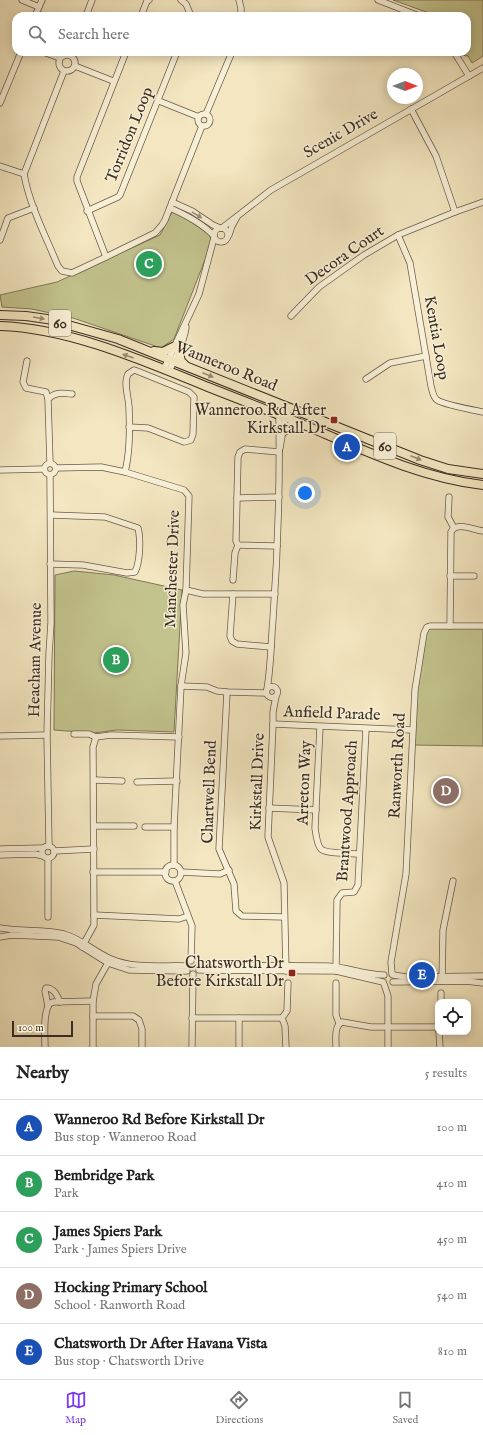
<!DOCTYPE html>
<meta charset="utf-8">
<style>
body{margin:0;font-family:"IM FELL English",serif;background:#f6f6f6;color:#222}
.controls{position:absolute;right:12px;bottom:12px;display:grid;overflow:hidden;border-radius:8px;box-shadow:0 2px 10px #0003}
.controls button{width:36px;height:36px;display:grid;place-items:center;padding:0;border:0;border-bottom:1px solid #e0e0e0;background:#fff;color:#222;font:20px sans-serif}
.compass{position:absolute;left:387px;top:68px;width:36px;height:36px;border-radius:50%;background:#fff;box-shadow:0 2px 10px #0003;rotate:90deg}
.scale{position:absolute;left:12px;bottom:10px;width:61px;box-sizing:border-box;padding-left:4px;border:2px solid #3b2e22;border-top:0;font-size:11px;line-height:14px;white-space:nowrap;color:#3b2e22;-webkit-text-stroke:3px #f7efd6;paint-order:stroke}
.you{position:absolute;left:305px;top:493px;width:14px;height:14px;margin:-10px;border:3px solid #fff;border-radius:50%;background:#1a73e8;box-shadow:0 0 0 6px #1a73e833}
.badge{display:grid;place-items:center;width:26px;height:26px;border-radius:50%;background:#7c3aed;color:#fff;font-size:13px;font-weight:700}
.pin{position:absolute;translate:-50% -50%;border:2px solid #fff;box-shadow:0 1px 4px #0006}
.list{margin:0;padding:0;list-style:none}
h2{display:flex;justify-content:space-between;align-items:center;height:52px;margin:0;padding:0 16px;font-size:17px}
h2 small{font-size:13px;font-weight:400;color:#767676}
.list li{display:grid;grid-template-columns:26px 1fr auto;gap:12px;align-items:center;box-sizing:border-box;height:56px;padding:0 16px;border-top:1px solid #e0e0e0}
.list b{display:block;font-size:15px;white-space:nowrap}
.list p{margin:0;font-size:13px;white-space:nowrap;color:#767676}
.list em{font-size:13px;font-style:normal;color:#767676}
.icon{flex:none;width:22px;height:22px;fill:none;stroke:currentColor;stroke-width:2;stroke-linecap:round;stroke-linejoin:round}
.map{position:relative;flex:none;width:483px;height:1047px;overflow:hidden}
.search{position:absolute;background:#fff;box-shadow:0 2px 10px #0003;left:12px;right:12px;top:12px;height:44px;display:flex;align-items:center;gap:10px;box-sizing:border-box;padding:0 14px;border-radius:12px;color:#767676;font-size:15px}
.sheet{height:332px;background:#fff}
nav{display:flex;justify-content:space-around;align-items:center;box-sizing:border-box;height:56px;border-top:1px solid #e0e0e0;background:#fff;font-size:11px;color:#767676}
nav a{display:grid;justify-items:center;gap:2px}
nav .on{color:#7c3aed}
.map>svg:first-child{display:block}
.green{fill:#c3c38d;stroke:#7f7858}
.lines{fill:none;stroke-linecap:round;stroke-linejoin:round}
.minor-casing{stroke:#695c4a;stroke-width:7}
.highway-casing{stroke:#3b2e22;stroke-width:10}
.minor{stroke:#f7efd6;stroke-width:5.5}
.highway{stroke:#f3e6c0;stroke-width:8}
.oneway{fill:#998e7c}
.oneway2{fill:#978a71}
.poi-dot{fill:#8f2418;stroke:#f7efd6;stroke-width:1.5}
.labels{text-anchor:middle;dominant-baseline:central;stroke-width:3;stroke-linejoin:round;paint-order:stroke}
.shield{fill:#f7efd6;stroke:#736858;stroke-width:1}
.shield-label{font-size:15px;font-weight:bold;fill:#3b2e22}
.street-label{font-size:16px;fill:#3b2e22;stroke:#f7efd6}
.poi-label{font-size:16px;fill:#3b2e22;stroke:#f7efd6;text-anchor:end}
</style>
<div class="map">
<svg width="483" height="1047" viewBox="0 0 483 1047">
<rect width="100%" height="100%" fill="#f3e6c0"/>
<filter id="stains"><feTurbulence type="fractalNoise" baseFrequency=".005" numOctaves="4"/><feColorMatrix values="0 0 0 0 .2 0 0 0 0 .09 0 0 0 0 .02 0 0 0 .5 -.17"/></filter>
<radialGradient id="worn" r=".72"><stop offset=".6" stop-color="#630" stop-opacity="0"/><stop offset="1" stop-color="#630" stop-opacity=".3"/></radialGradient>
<!-- green -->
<g class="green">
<path d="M393,0h90v56l-11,7 -4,-7 -7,-1 -1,-3h7v-36h-30z"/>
<path d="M173,210l36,24 2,5 -1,8 -36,92 -13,9 -88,-30 -41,-9 -30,-2 -2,-12 57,-13 103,-47z"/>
<path d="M74,571l40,4 68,15 -8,142 -57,-2 -23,3 -40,-3 1,-155z"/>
<path d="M483,626v120l-71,-1 3,-55 12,-63z"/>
</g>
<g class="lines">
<!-- minor casing -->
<g class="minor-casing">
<g id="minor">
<path d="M22,0l17,7"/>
<path d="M181,0l5,4 5,12"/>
<path d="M239,0l2,8v8"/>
<path d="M378,0l41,16"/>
<path d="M35,16l7,-16"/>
<path d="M86,16l6,-16"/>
<path d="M141,16l6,-15 2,-1"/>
<path d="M43,52l17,6"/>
<path d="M454,52l15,24"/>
<circle cx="67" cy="63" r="8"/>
<path d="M75,66l38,15"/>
<path d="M64,71l-40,103c5,30 22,63 34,92l4,5 10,2 34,-16 49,-24 7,-8 3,-5 37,-94"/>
<path d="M159,101l40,16"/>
<path d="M0,103l21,-51"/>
<path d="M411,109l25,47 19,56"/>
<circle cx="204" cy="120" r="6"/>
<path d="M206,114l26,-62"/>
<path d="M0,166l24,8"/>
<path d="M172,202l20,9 21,14 7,3"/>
<path d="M170,208c16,7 32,15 44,28"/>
<path d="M87,211l31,-14 2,-2 57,-143"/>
<circle cx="221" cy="235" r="7"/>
<path d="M222,228l49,-38 212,-122"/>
<path d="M229,235l3,-9 5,-9"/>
<path d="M398,235l12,28 21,123c1,4 2,11 6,14 8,5 36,10 46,12"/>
<path d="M0,240l8,-22 26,-10"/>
<path d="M106,257l-29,-76v-4l49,-125"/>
<path d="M291,316l28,-29 45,-32 34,-20 57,-23 28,-10"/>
<path d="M27,361l-4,21 3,6 20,4 2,7"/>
<path d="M164,369l35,-75 15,-56"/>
<path d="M169,371c6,-12 16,-31 17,-44"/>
<path d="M366,379l24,-16 36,-7"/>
<path d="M280,448l5,-30 4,-11"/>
<path d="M50,463l-2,-64c7,-7 14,-6 24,-5"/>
<circle cx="50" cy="469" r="5.5"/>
<path d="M56,468l45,-1 24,5 59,18 5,6 -3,94 -3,15 3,48 -5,33 -7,141v38"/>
<path d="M0,470l44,-1"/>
<path d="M125,472c5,-20 5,-43 4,-64 0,-10 -6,-24 -1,-34l6,-4 3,1 52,21 5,5 -1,37 -2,6 -7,2 -36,-14 -19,-1"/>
<path d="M449,497l-1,20 6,11"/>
<path d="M237,498l42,-1"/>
<path d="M277,546l-39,-1 -2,-4 2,-84 2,-5 5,-3 34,3"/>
<path d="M50,564l33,1 44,8 8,-1c5,-10 6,-33 3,-44l-33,-11 -54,-2"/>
<path d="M450,576h24"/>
<path d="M233,580l2,-27 3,-8"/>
<path d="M186,590l17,4h72"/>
<path d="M233,594l-3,42 2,5 5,3 34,3"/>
<path d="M450,626l1,-94c6,-11 22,-2 32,-1"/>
<path d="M181,686l26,1 10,4 10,1 39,1"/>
<circle cx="272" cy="692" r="5.5"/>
<path d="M267,689c4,-23 4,-47 6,-70 5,-68 7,-136 6,-204l4,-10"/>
<path d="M227,692l-8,157 15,35 2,27 6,5 42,1"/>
<path d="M276,696l-3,16v12l-5,113 16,46 2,88"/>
<path d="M273,724l139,6"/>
<path d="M320,727l-5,101c1,7 2,17 6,21 5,5 30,4 38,5"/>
<path d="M74,734h15l7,3"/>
<path d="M0,736l47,-1"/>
<path d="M94,780l28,1"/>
<path d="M137,782l40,-1"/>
<path d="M269,808l47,2"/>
<path d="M94,826h40"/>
<path d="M145,827h29"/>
<circle cx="48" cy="852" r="6"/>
<path d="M49,846l-2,-111 2,-81 2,-31 -1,-148"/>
<path d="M0,849l43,-1"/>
<path d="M54,851l40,-2"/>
<path d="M0,855l35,-1 8,2"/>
<circle cx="173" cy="873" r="8"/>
<path d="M93,872h73"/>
<path d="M181,872l39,2 9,-4"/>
<path d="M175,881l17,45 -1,35"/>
<path d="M94,915l85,4 9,-3"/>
<path d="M48,917v-58"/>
<path d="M0,928c21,4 43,1 64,6 18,5 30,18 47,25 24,10 50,6 76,7"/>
<path d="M0,937l12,-2 46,2 18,6 32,20 21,7 58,1"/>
<path d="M82,947l12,-22 -1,-178 3,-10 15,-2 68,2"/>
<path d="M199,965l129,1c19,1 37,9 56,9"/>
<path d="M199,970l137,1 47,11"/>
<path d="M336,971l1,-71 5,-7 12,-1 4,-7 8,-156"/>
<path d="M392,974l-1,-12 15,-88 9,-184 9,-57 3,-6 3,-1h53"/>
<path d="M393,975l13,2 77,-1"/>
<path d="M442,981l1,-51 10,-49"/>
<path d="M393,982l73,-1 17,2"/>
<path d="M336,983v32l3,8"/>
<path d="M384,984l4,12v51"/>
<path d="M441,1002v-9"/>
<path d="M48,1006l-3,-15 1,-3c8,0 11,7 14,14"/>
<path d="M93,1016h40l6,4 3,9v18"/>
<path d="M192,1018h90l3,8 1,21"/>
<path d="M239,1018v29"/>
<path d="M282,1018l5,-7 1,-28"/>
<path d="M439,1032l1,15"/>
<path d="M45,1047c0,-13 -2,-31 4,-43l4,-2 40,-1"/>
<path d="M93,1047v-46l3,-17 13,-23"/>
<path d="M192,1047l1,-73"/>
<path d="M336,1047c0,-8 -2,-21 6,-25l29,5h67v2"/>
</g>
</g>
<!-- highway casing -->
<g class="highway-casing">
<g id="highway">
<path d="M0,315l26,1 21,3 71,20 302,121 28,9 35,5"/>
<path d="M0,326c69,2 144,35 208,61 33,13 67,26 101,40 56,24 113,51 174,58"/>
<path d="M178,350l3,11 4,4"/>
<path d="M154,351l9,1 12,-6"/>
<path d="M284,431l3,-4 14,-1"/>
</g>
</g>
<!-- minor -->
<use href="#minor" class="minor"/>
<!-- highway -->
<use href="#highway" class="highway"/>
</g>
<!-- one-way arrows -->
<defs><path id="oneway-solid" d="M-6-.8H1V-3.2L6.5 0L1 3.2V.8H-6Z"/></defs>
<use class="oneway" href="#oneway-solid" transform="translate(197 215) rotate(32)"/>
<g class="oneway2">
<use href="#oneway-solid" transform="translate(39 318) rotate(10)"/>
<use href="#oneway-solid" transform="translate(128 356) rotate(-161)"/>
<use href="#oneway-solid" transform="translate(208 375) rotate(22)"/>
<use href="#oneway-solid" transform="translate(416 458) rotate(21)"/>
</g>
<!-- markers -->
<g class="poi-dot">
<rect x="330" y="416" width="8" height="8" rx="2"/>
<rect x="288" y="969" width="8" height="8" rx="2"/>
</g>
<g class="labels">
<!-- shield labels -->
<g class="shield">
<rect x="49" y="310" width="22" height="26" rx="3"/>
<rect x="374" y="433" width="22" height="26" rx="3"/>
</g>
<g class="shield-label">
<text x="60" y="323">60</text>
<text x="385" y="446">60</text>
</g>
<!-- street labels -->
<g class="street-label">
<text transform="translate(341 134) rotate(-30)">Scenic Drive</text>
<text transform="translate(130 135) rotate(-68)">Torridon Loop</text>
<text transform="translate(345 256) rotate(-35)">Decora Court</text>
<text transform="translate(436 338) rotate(80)">Kentia Loop</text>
<text transform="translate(226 367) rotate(22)">Wanneroo Road</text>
<text transform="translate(173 569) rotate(-88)">Manchester Drive</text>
<text transform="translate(36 660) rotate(-89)">Heacham Avenue</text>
<text transform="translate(332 714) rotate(2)">Anfield Parade</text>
<text transform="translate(398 766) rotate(-87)">Ranworth Road</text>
<text transform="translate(258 782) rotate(-88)">Kirkstall Drive</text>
<text transform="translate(305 783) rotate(-88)">Arreton Way</text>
<text transform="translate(210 792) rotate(-88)">Chartwell Bend</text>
<text transform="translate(348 811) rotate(-86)">Brantwood Approach</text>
</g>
<!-- poi labels -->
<g class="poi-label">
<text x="326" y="411">Wanneroo Rd After<tspan x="326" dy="18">Kirkstall Dr</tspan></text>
<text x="284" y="964">Chatsworth Dr<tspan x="284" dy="18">Before Kirkstall Dr</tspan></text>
</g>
</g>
<rect width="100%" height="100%" filter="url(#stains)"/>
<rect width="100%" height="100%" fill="url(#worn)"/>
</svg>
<div class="controls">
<button><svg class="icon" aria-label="locate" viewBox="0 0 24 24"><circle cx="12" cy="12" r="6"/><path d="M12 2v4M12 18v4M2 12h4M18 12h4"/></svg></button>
</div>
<svg class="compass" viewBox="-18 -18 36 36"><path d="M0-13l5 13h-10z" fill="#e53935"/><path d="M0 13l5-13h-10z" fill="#767676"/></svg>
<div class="scale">100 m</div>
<div class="you"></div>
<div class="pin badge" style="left:347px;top:447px;background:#1a4fb4">A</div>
<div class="pin badge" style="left:116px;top:660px;background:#2e9e5b">B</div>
<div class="pin badge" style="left:149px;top:264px;background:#2e9e5b">C</div>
<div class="pin badge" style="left:446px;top:791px;background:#8d6e63">D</div>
<div class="pin badge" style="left:422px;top:975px;background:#1a4fb4">E</div>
<div class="search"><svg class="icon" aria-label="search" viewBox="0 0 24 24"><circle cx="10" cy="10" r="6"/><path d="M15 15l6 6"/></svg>Search here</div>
</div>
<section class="sheet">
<h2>Nearby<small>5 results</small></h2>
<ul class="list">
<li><span class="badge" style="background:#1a4fb4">A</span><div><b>Wanneroo Rd Before Kirkstall Dr</b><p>Bus stop · Wanneroo Road</p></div><em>100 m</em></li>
<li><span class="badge" style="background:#2e9e5b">B</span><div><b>Bembridge Park</b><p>Park</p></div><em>410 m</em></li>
<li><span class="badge" style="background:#2e9e5b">C</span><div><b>James Spiers Park</b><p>Park · James Spiers Drive</p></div><em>450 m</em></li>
<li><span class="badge" style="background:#8d6e63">D</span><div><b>Hocking Primary School</b><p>School · Ranworth Road</p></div><em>540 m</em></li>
<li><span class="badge" style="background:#1a4fb4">E</span><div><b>Chatsworth Dr After Havana Vista</b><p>Bus stop · Chatsworth Drive</p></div><em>810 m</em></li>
</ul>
</section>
<nav>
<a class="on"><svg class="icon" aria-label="map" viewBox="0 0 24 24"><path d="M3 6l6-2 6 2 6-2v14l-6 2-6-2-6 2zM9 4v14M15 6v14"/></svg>Map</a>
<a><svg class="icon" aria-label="directions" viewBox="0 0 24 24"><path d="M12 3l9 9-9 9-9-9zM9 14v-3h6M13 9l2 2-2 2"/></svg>Directions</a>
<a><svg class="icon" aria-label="saved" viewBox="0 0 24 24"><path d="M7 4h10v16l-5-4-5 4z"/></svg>Saved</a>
</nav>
